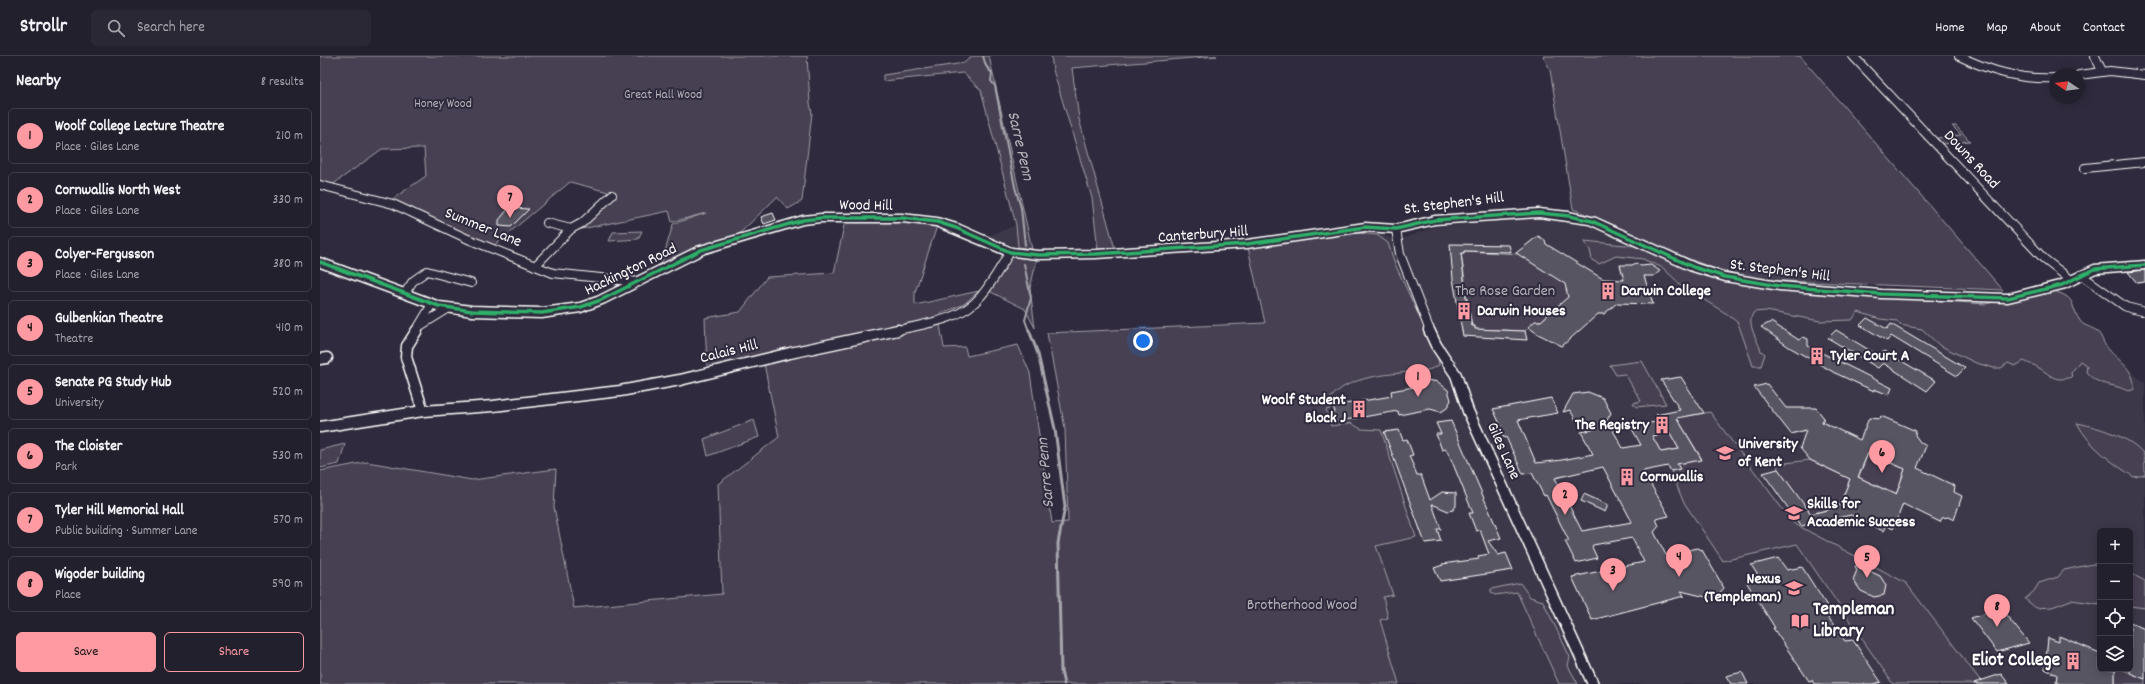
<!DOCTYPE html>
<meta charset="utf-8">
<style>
body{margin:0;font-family:Dekko,sans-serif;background:#2b2836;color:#f1f3f6}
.controls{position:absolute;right:12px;bottom:12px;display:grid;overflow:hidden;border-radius:6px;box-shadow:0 2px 10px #0003}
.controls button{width:36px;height:36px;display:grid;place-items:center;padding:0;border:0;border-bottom:1px solid #403e4a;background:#23202e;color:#f1f3f6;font:20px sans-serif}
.compass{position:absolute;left:1729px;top:12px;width:36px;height:36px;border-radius:50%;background:#23202e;box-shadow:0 2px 10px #0003;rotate:283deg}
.you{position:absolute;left:823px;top:285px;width:14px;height:14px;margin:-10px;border:3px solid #fff;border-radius:50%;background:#1a73e8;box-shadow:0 0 0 6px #1a73e833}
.badge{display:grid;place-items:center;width:26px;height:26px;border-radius:50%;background:#ff9aa2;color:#111;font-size:13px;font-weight:700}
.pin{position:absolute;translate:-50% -33px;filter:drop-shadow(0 1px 2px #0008)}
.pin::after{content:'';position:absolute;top:21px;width:14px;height:12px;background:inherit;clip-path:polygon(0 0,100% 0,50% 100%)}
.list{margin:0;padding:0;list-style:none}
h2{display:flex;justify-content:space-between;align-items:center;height:52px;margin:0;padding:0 16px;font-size:17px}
h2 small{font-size:13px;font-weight:400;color:#a3a3aa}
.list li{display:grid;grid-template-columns:26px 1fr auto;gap:12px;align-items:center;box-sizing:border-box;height:56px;margin:0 8px 8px;padding:0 8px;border:1px solid #403e4a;border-radius:6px}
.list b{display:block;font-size:15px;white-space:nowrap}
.list p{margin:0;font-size:13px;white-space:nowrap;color:#a3a3aa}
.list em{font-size:13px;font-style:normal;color:#a3a3aa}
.actions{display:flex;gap:8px;padding:12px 16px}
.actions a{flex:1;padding:9px 0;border:1px solid #ff9aa2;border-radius:6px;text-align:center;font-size:14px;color:#ff9aa2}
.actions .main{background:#ff9aa2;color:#111}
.icon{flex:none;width:22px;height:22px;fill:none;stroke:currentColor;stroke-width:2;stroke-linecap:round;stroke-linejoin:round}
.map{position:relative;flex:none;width:1825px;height:628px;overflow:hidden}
header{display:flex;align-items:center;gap:24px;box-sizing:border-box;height:56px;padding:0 20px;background:#23202e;border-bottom:1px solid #403e4a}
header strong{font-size:19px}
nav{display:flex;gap:22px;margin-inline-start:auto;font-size:14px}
.search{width:280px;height:36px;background:#2b2836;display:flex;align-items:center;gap:10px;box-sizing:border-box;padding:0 14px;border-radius:6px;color:#a3a3aa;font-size:15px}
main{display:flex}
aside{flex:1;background:#23202e}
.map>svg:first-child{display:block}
.built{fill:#3c3749;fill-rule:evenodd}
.green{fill:#464152;stroke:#a2a0a8}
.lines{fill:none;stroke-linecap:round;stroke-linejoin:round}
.stream-far1{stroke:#a7a6ad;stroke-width:2}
.stream{stroke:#a7a6ad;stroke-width:3}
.building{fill:#595564;stroke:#fff;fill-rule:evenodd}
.street-far1-casing{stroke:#fff;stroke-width:10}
.street-casing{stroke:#fff;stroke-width:13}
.secondary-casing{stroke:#fff;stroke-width:3}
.street-far1{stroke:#2f2a3d;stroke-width:8}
.street{stroke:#2f2a3d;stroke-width:10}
.secondary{fill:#2f2a3d;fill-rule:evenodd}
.cycleway-casing{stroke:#2f2a3d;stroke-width:5.5}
.cycleway{stroke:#2db169;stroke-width:3.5}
.labels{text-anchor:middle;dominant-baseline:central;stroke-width:4;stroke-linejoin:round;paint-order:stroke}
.far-park-label{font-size:13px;fill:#b5b3ba;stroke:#2f2a3d}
.street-label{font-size:16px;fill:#fff;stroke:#2f2a3d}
.park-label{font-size:16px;fill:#b5b3ba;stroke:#2f2a3d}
.poi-label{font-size:16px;font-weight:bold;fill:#fff;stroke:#2f2a3d;text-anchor:start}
.water-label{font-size:17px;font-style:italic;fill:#b6b4bb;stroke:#2f2a3d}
.near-poi-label{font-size:19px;font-weight:bold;fill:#fff;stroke:#2f2a3d;text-anchor:start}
</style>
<header>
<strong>Strollr</strong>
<div class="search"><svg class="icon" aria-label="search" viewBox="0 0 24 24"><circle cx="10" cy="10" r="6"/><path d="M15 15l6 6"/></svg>Search here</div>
<nav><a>Home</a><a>Map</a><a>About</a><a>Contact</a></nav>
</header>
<main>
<aside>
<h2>Nearby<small>8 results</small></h2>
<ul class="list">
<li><span class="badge">1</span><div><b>Woolf College Lecture Theatre</b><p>Place · Giles Lane</p></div><em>210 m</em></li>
<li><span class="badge">2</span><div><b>Cornwallis North West</b><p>Place · Giles Lane</p></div><em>330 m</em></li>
<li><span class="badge">3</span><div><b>Colyer-Fergusson</b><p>Place · Giles Lane</p></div><em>380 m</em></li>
<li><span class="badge">4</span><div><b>Gulbenkian Theatre</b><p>Theatre</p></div><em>410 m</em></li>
<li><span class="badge">5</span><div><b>Senate PG Study Hub</b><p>University</p></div><em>520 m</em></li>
<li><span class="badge">6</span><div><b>The Cloister</b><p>Park</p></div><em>530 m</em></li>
<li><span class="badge">7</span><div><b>Tyler Hill Memorial Hall</b><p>Public building · Summer Lane</p></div><em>570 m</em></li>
<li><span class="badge">8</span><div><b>Wigoder building</b><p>Place</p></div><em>590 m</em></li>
</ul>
<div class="actions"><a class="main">Save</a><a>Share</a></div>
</aside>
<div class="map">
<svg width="1825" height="628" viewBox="0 0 1825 628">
<rect width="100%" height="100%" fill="#2f2a3d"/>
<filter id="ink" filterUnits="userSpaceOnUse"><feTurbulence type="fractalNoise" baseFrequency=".025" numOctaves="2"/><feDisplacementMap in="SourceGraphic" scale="8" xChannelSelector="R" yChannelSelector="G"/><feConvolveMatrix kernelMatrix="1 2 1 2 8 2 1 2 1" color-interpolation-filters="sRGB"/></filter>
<g filter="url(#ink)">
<!-- built -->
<g class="built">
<path d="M1208,159l61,9 102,45 33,11 31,6 230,18 66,-13 14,3 7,7 9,22 14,7 7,6 4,10 23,24 16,13v301h-782l-71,-443 80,-9 27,8 35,-13 61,-5zM1780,475h30v138h-30z"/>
<path d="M696,169l2,22 -32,-10z"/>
</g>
<!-- green -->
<g class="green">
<path d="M0,0h487l3,47 2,10 -10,88 -14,8 -11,-12 -38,37 -34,11 -44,20 12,-41 33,-11 -34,9 -3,-11 -92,19 39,-36 -46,-12 -79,66 -100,-48 35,-24 -2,-28 -42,1 -50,36 -12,-2z"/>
<path d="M652,0h17l43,193 -14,-2 -2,-22 -35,-135 -18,-17 -80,8v-6l81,-12z"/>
<path d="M731,0h166l-145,12 7,51 36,130 -17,1 -6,-52 -39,-128z"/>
<path d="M1223,0h257l203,234 -242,-10 -48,-12 -55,-21 -47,-23 -38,-15 -23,-139z"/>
<path d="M1632,70h4l14,15 -27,3 -6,-6 24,-3z"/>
<path d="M525,165l56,1 36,4 -22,66v13l64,-14 -15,13 -33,14 -224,51 -2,-51 35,-6 27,-35 67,-4z"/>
<path d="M322,175l-4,8 -29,2 4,-9z"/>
<path d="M1039,177l18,2 11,8 7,21 43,93 1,8c-12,8 -26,6 -39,8 -25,3 -58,6 -72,29l2,7 -4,1 5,16 20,-3 10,6 20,1 35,107 -40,9 17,49 -10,2 5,21 -8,2 19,64h-1079v-213l47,-9 105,18 84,-11 -2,38 20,101 148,-14 -4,-110 61,-47 -15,-73 176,-39 4,23 21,-1 2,9 51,-11 12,28 22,150 16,-1 -3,-93 -18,-96 218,-10 -17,-75 58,-10z"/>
<path d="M1264,185l51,5 56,24 34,10 53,9 207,15 69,-13c25,8 14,14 27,31 3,4 11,5 16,9 5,5 5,10 9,15 11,15 29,21 28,43 -6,4 -9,0 -16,-2 -14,-4 -21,-3 -32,-15l1,-6 -7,-5 -9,12 1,4c-19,5 -18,0 -33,-9 -4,-3 -10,-4 -15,-7l-9,5 -7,-3 -7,5h-7l-18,-5 -37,-18 -17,-16 -22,-4 -3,-4 -17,-2 -22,-7 -6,8 -32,1 -54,-10 -12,1c-9,11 4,28 7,39l4,3 -4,12h-8l-15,-43 -11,-9 -44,-27 -20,-19 -20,-9 -27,-3 -17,8 -7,-4 -2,-10z"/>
<path d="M1144,195l55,3 48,27 9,18 -14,9 -4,-3 -6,6 1,4 -3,-2 -7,6 4,2 -3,2 -5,-3 -2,2 -2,-1 -10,10 -50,-2v-3h-3l-8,-46h1l-4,-27h3z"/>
<path d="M691,201l26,2 -7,29 5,40 -10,-19 -36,-18z"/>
<path d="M1322,305l24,43 -30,3 -3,-4 8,-2 -16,-27 -9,1 -6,-10z"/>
<path d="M1390,356l83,111 113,60 77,101h-90l-96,-140 -74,17 -40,-60 -12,-30 9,-2 -3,-5 25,-5 -25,-41z"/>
<path d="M434,364l5,17 -51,19 -4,-17z"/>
<path d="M1757,367c21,4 53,14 66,30 2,5 2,16 2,22l-11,2c-22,-14 -44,-30 -57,-54z"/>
<path d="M1350,377l9,16 -18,3 -9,-16z"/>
<path d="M25,388l-6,20 -19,4v-18z"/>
<path d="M1548,398l37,15 -8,23 -4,1 -33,-15 -1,-2z"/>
<path d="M1490,404l40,19 -11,28 -29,7 -32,-45 -1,-5z"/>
<path d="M1773,508l7,1v39l-29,-4 -19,7 -16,1 -11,-9 9,-8 5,-8 19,-6 6,-7z"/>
<path d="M1810,517l15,8v27l-15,-2z"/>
<path d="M1200,527l10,14 13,4 27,56 -2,9 10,18h-19l-42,-92 -22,3 -4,-2v-4z"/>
<path d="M1795,613h6l24,10v5h-30z"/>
</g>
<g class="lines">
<!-- stream-far1 -->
<g class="stream-far1">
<path d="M663,0l3,10 6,7 -1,8 4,5 20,101 6,21 4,37"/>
<path d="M704,208l7,34 -6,22 4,11"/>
</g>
<!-- stream -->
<path class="stream" d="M709,274l9,24 17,75 10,78 -7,36 3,128 3,13"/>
</g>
<!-- building -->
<g class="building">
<path d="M192,152l17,1 -18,18 -12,-1v-6l9,-11z"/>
<path d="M453,157l3,7 -12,4 -3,-7z"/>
<path d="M1218,180l7,4 1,4 57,35 21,1 -4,-15h12l4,-2 5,3 10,-1 9,6 -6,5h-10l9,28 -36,-1 -13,11h-6l-36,32 -24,-12 -10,-7 7,-6h6l27,-24 -3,-13 -49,-31z"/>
<path d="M1130,188l59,1 2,7 -47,-1v2h-3l5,44 6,29h3v3l50,2 2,9 -64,-4 -10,-57z"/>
<path d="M1825,214v12l-8,1 -9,-11z"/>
<path d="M1547,262l20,11 4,-5 74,44 -8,8 -66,-40 -4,5 -27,-16z"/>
<path d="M1451,266l28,18 4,-3 3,1 2,1v7l84,42 -3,7 -15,-6v2l-39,-18 -46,-26 -28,-20z"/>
<path d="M1516,274l43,26 5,-5 52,30 -9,10 -44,-28 -5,5 -50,-30z"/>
<path d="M1361,321l23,36 -27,5 25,42 -25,4 3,5 -9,2 -3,-5 -25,5 26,45 -13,3 3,7 -5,6 12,23 32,-7 4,2 22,38 -10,11 -33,-8 3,5 -92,24 -20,-43 72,-15 -12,-24 -39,7 -1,2 5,11 -21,5 -11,-22h4l-23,-46 -2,1 -12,-23 -9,1 -17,-37 -2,1 -6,-11 3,-1 -8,-17 58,-11 7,15 -40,7 18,43 26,-3 31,-6 -12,-22 15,-3 -20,-9 -6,-10 -7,2 10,-18 15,-2 15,6 8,15 -4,7 16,28 18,-3 -10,-18 29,-6 -4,-6 24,-5 -19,-30zM1350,377l9,16 -18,3 -9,-16zM1283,411l29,55 -50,9 -27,-53z"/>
<path d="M1107,324l11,2 10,8 3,10 -4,8 -6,4 -11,-3 -31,6 -1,-4 -64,11 -3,-9 4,-1 -2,-6 59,-10 -1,-5 28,-5z"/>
<path d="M1447,328l19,24h30l8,10 -2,4 38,18 9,-22 11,1 1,-3 35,15 -1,4 5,7 6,4 -9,22 38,18 -1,6 8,4 -8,24 -6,-3 -6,1 -2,4 -37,-18 -10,25 -7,-4 -3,6 -32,-16 -50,11 -38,-53 15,-4 33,45 28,-7 11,-28 -40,-19 -10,-12 6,-18 -15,4 -37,-47zM1548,397l37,16 -9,26 -38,-18z"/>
<path d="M1131,365l50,117 -13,3 10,14 8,-2 7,17 -73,11 -6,-13 9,-3 -1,-1 37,-5 -1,-3 11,-2 -9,-24 -4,1 -7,-18h4l-22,-54 -5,-10 -4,1 -6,-16h5l-5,-11z"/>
<path d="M1079,374l4,10 4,-1 6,16 -4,1 4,9 4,10h4l9,25 12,-8 14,1v13l-3,4 -5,1 -16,-7 9,25h-4l4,12 -16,2 -41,-111z"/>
<path d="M1264,438l24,11 -3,7 -24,-11z"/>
<path d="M1458,502l9,12 15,-3 25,39 -6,1 24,34 8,-1 28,42 -7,2h-60l-2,-4 -3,1 -36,-53h2l-28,-45 1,-2 12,-3 -9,-13z"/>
<path d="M1543,509l2,4 15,7 6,9 -2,10 -10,2 -13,-6 -8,-11 4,-10 -2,-4z"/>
<path d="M1681,553l28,34 -32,9 -26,-34z"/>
<path d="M1810,567l15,6v50l-15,-6z"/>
<path d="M1739,580l41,17v16h15v15h-55l-4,-2 1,-7 -12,-6 3,-31 11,4z"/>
<path d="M1422,616l6,12h-17l-5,-8z"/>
<path d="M1681,618l8,10h-35v-1z"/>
</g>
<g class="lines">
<!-- street-far1 casing -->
<g class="street-far1-casing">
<g id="street-far1">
<path d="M1533,0l191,203 27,21"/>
<path d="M1639,0c31,15 61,24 96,22"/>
<path d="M1775,0l7,15"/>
<path d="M1759,19l31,-4 35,4"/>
<path d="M1765,112l60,-6"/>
<path d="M0,129l73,19 75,35 85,34 86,9"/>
<path d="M227,167l24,6"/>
<path d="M1076,173l4,25 30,77"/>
<path d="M215,210l36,-37 11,-6 30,-28"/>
<path d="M1761,219l45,32 16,4"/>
<path d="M85,237l8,-12 14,-10 44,12"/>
<path d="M100,270l29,-18"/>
<path d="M96,275l16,-27"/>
<path d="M574,275c29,-7 67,-10 87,-35 11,-13 20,-30 29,-44"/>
</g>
</g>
<!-- street casing -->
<g class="street-casing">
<g id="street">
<path d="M97,274l-10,16 -1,11 17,54"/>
<path d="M1109,274l7,15 20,30 12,36 125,273"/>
<path d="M0,303l7,-1"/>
<path d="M0,371l103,-16 70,-5 127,-15 60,-11 110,-27 108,-23"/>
</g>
</g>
<!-- secondary casing -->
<g class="secondary-casing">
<path id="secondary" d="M1219,153l30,3 27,6 101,46 28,9 54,9 102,8 127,4 51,-13 35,-16 51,-4v8l-49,4 -30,15 -58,14 -127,-4 -102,-8 -54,-9 -36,-11 -100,-46 -50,-7 -104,7 -39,9 -31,-2 -118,17 -151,10 -58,1 -32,-4 -70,-29 -34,-4h-81l-18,2 -98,29 -100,50 -24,9 -39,6 -70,-2 -33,-5 -119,-44v-9l120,44 32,4 70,2 38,-5 17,-6 100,-50 106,-31 18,-2h81l35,4 23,7 52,23 26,3 58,-1 151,-10 118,-17 31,2 39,-9z"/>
</g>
<!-- street-far1 -->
<use href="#street-far1" class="street-far1"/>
<!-- street -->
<use href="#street" class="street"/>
<!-- secondary -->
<use href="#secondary" class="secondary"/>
<!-- cycleway casing -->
<g class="cycleway-casing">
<path id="cycleway" d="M0,206l119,44 33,5 70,2 39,-6 20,-7 100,-50 102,-30 18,-2h81l35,4 19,6 54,24 28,3 58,-1 151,-10 118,-17 31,2 39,-9 104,-7 30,3 23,5 101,46 32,10 54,9 102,8 127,4 54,-13 32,-16 51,-4"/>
</g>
<!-- cycleway -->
<use href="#cycleway" class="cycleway"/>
</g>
</g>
<!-- icons -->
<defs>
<g id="building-bare" transform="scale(1.38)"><path d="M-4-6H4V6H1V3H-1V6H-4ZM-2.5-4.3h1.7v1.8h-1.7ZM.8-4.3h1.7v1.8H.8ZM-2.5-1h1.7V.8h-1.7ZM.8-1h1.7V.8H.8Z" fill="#ff9aa2" stroke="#2f2a3d" stroke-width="2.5" paint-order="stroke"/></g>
<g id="university-bare" transform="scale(1.38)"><path d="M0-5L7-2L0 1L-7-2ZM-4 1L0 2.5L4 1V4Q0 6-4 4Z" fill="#ff9aa2" stroke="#2f2a3d" stroke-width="2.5" paint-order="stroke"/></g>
<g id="library-bare" transform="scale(1.38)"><path d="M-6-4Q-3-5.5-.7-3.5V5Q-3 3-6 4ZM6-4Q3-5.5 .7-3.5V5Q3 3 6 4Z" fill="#ff9aa2" stroke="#2f2a3d" stroke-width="2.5" paint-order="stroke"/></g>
</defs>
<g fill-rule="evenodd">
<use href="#building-bare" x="1288" y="235"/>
<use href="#building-bare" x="1144" y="255"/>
<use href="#building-bare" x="1497" y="300"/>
<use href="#building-bare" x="1039" y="353"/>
<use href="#building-bare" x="1342" y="369"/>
<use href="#university-bare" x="1405" y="397"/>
<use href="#building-bare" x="1307" y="421"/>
<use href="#university-bare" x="1474" y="457"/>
<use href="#university-bare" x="1474" y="532"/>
<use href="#library-bare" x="1480" y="565"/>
<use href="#building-bare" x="1753" y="605"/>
</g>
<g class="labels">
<!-- far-park labels -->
<g class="far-park-label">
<text x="343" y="39">Great Hall Wood</text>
<text x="123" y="48">Honey Wood</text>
</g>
<!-- street labels -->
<g class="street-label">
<text transform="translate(1651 104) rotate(47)">Downs Road</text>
<text transform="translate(1134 148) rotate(-7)">St. Stephen's Hill</text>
<text transform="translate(546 150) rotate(1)">Wood Hill</text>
<text transform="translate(163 172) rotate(22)">Summer Lane</text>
<text transform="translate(883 179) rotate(-4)">Canterbury Hill</text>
<text transform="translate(311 214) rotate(-26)">Hackington Road</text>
<text transform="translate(1460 215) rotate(7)">St. Stephen's Hill</text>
<text transform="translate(409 296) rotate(-14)">Calais Hill</text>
<text transform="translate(1183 395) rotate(66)">Giles Lane</text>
</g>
<!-- park labels -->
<g class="park-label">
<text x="1185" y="235">The Rose Garden</text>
<text x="982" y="549">Brotherhood Wood</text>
</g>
<!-- poi labels -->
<g class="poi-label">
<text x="1301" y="235">Darwin College</text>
<text x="1157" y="255">Darwin Houses</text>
<text x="1510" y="300">Tyler Court A</text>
<text x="1026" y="344" text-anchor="end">Woolf Student<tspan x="1026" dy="18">Block J</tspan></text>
<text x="1329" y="369" text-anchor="end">The Registry</text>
<text x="1418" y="388">University<tspan x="1418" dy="18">of Kent</tspan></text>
<text x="1320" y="421">Cornwallis</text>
<text x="1487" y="448">Skills for<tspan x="1487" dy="18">Academic Success</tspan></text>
<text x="1461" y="523" text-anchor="end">Nexus<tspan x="1461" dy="18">(Templeman)</tspan></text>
</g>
<!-- water labels -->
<g class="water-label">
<text transform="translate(699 90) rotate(77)">Sarre Penn</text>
<text transform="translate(727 417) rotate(-95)">Sarre Penn</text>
</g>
<!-- near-poi labels -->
<g class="near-poi-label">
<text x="1493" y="554">Templeman<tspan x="1493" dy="22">Library</tspan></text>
<text x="1740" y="605" text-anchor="end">Eliot College</text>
</g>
</g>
</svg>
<div class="controls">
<button>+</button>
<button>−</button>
<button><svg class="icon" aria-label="locate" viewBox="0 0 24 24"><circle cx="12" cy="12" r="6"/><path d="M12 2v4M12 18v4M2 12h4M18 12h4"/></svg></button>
<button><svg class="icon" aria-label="layers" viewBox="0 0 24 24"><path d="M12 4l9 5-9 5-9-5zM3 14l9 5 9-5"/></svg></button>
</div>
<svg class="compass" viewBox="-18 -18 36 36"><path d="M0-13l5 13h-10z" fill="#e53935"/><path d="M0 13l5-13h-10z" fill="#a3a3aa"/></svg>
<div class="you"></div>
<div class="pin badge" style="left:1098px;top:341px">1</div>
<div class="pin badge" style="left:1245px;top:459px">2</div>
<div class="pin badge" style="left:1293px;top:535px">3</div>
<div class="pin badge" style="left:1359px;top:521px">4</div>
<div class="pin badge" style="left:1547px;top:522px">5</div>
<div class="pin badge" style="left:1562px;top:417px">6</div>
<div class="pin badge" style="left:190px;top:162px">7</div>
<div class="pin badge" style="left:1677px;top:571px">8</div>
</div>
</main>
